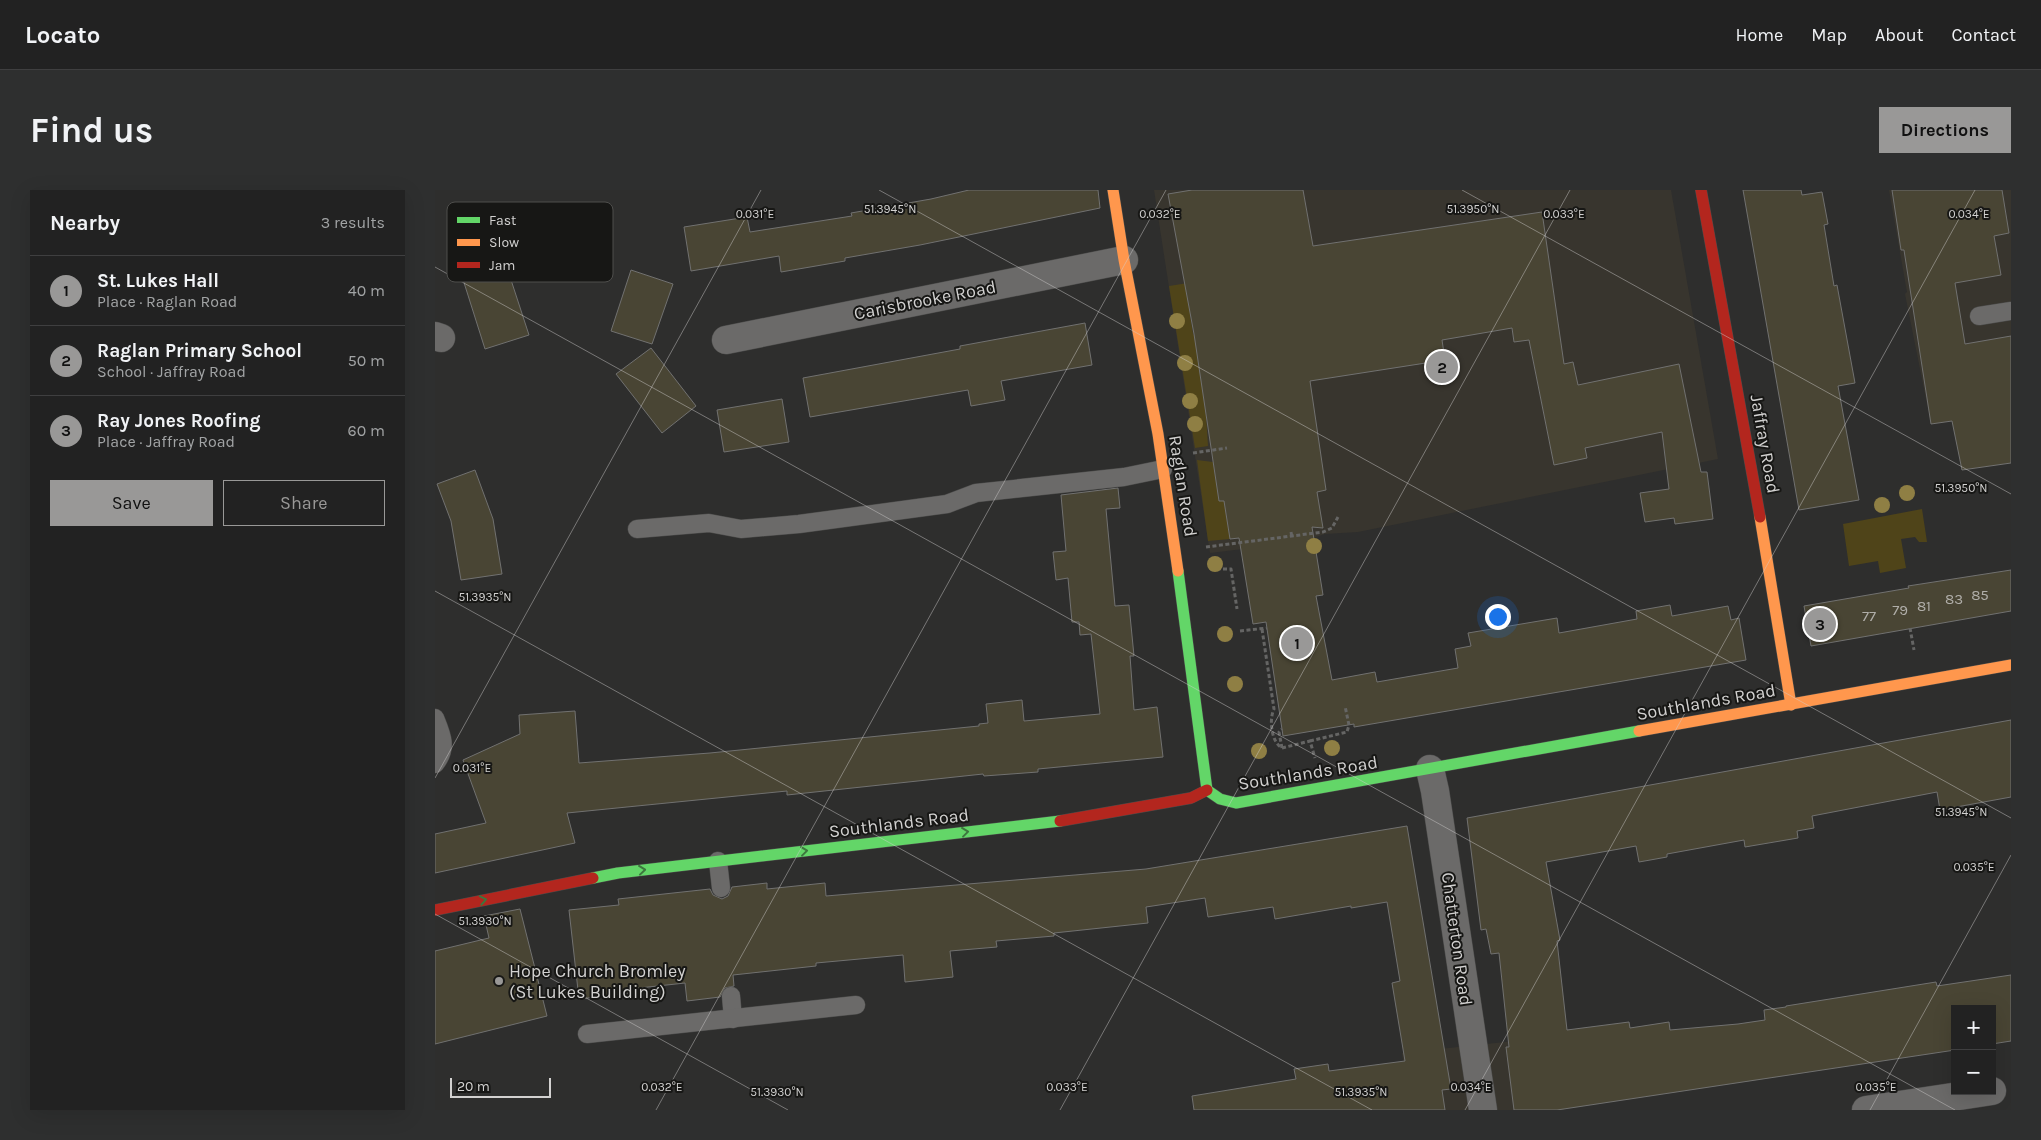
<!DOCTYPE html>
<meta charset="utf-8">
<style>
body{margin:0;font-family:Karla,sans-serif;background:#2e2f2f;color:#f1f3f6}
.controls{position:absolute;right:15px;bottom:15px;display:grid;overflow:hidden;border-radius:0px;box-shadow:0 5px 20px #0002}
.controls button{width:45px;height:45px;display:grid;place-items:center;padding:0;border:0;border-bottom:1px solid #3f3f40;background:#222;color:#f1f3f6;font:25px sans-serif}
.scale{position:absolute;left:15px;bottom:12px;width:101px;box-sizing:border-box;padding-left:5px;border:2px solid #d2d1d0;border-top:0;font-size:14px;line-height:18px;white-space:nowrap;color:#d2d1d0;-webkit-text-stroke:4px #171715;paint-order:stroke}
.you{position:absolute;left:1062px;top:426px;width:18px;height:18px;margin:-12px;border:4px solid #fff;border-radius:50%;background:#1a73e8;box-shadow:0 0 0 8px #1a73e833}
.badge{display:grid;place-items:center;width:32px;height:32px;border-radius:50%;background:#999897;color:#111;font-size:16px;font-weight:700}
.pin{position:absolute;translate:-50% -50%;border:2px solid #fff;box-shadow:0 1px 5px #0006}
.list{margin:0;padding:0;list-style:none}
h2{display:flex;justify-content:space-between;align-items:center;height:65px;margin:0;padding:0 20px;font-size:21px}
h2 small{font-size:16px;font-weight:400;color:#a2a4a5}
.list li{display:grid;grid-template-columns:32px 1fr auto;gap:15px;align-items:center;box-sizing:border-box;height:70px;padding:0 20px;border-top:1px solid #3f3f40}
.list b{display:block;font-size:19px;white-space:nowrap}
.list p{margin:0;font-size:16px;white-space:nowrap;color:#a2a4a5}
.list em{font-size:16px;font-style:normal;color:#a2a4a5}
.actions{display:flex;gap:10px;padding:15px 20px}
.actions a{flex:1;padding:11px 0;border:1px solid #999897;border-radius:0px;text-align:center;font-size:18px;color:#999897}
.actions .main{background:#999897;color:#111}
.map{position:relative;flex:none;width:1576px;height:920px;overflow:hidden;border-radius:0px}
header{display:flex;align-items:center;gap:30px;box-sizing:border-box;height:70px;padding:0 25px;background:#222;border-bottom:1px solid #3f3f40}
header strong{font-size:24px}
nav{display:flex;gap:28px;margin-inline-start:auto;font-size:18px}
.intro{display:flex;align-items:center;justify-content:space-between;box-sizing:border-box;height:120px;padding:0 30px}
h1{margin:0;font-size:35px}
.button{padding:12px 22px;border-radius:0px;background:#999897;color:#111;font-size:18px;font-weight:700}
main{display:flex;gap:30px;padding:0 30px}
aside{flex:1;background:#222;border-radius:0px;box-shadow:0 5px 20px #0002}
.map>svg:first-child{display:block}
.built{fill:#38352e}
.green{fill:#4f4419}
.building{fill:#494534;stroke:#717170}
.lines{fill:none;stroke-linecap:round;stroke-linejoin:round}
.lane-casing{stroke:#4b4b4a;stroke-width:19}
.street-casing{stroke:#4b4b4a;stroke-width:29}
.fast-casing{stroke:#4b4b4a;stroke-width:12}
.slow-casing{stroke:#4b4b4a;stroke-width:12}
.jam-casing{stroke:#4b4b4a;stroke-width:12}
.path{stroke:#656564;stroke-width:3;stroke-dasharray:4 2.5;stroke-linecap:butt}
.lane{stroke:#6b6a69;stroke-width:18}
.street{stroke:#6b6a69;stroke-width:28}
.fast{stroke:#63d668;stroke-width:11}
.slow{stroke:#ff974d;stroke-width:11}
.jam{stroke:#b3261e;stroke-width:11}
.tree{fill:#8f7f44}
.oneway{stroke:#3d763e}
.ticks{fill:none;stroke:#d2d1d0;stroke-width:1;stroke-opacity:0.45}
.poi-dot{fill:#999897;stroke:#171715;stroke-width:2}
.labels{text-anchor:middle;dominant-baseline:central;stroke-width:4;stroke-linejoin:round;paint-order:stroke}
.number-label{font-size:15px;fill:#b0aea9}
.street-label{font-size:18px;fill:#d2d1d0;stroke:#171715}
.poi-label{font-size:18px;fill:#d2d1d0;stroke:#171715;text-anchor:start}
.key{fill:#171715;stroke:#4f4f4d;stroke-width:1}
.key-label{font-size:14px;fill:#d2d1d0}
.ticks-label{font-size:12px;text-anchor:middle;fill:#d2d1d0;stroke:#171715;stroke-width:4;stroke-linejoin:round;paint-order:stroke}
</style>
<header>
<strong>Locato</strong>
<nav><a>Home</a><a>Map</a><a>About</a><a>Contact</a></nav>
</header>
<div class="intro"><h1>Find us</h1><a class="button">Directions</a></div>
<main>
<aside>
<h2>Nearby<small>3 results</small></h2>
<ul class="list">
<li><span class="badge">1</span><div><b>St. Lukes Hall</b><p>Place · Raglan Road</p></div><em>40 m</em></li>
<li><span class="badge">2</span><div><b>Raglan Primary School</b><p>School · Jaffray Road</p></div><em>50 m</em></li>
<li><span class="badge">3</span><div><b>Ray Jones Roofing</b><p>Place · Jaffray Road</p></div><em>60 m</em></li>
</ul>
<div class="actions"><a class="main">Save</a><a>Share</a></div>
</aside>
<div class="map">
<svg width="1576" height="920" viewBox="0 0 1576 920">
<rect width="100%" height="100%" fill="#2e2e2d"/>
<!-- built -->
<g class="built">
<path d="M719,0h517l47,269 -360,73 -33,2 -24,8 -91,11z"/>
<path d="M1454,0h122v273l-49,7 -10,-49 -21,3 -26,-130 2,-2z"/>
<path d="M1118,847l11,73h-154l-8,-57z"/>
</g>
<!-- green -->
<g class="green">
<path d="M753,93l6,32 -4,1 3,18 2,2 11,79 2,31 -13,2 -26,-162z"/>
<path d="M762,270l16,2 6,39h5l6,38 -22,2z"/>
<path d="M1487,319l5,33h-8l-4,-5 -14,2 5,29 -26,5 -2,-12 -29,5 -6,-42z"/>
</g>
<!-- building -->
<g class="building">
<path d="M534,0h129l2,18 -180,37 -75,13v3l-64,11 -2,-16 -88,15 -7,-44 63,-10 3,15 102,-16 -1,-3 80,-14z"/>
<path d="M757,0h111l10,56 229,-34 22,152 9,-2 5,23 101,-21 22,108h6l6,47 -38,5 -1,-6 -29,4 -5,-29 29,-4 -7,-57 -77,16 2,10 -33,7 -25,-125 -15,2 -2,-14 -70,12 3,20 -135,21 16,109 -9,2 6,36 -11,-1 11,68 -7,1 16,84 43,-8 2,10 81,-14 -3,-19 16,-3 -3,-13 89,-15 2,15 78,-14 -1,-8 34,-6 2,11 56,-10 3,14 8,-2 7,42 -392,67v-3l-71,12 -17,-114 -13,2 -14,-86 -9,1 -6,-38h-5l-25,-167 -26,-140z"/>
<path d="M1308,0h58l1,5 20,-3 6,32 -4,1 10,61 3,-1 18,98 -17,3 21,114 -60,10z"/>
<path d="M1457,0h110l7,43 -15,3 7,39 -46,8 10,61 46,-8v127l-49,7 -10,-49 -21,3 -27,-174h-3z"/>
<path d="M62,47l32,98 -44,14 -31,-98z"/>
<path d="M196,80l42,14 -21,60 -41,-13z"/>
<path d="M650,133l7,42 -91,16 4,19 -34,6 -3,-16 -158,27 -7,-39 157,-29v-3z"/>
<path d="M216,158l45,58 -34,27 -46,-59z"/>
<path d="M347,209l7,43 -65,10 -7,-42z"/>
<path d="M40,280l18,49 9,55 -41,6 -10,-59 -14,-37z"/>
<path d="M683,298l2,20 -14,1 9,97 14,-1 5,51h-4l4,54 23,-3 6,50 -125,12v3l-54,4 -1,-2 -196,21v-4l-220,22 8,30 -140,30v-39l51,-11 -23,-63 57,-26 -1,-19 56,-4 4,52 131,-10 269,-27v-2l9,-1 -2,-19 36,-4 2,21 76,-7 -9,-80 -11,1 -1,-13h-7l-4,-44 -12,2 -3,-28 13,-1 -5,-56z"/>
<path d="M1576,380v41l-200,35 -7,-40 105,-18 -1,-2z"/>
<path d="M1576,530v77l-71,13 -3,-18 -125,24 2,12 -17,3 1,7 -53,9 -1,-7 -77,14v3l-28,5 -3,-16 -90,16 14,78 -3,1 10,89 62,-8 1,6 39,-6 1,8 68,-6 27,-4 -1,-10 22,-3v-1l150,-24 1,4 74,-11v66l-19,3v-35h-37v41l-398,60h-43l-8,-63h3l-10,-94 -8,1 -5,-25 -5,1 -14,-112z"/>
<path d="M972,636l44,263 -9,1 3,20h-251l-2,-14 104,-17 -2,-10 34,-5 1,7 76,-10 -13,-78 8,-2 -13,-79 -36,6v-2l-76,13 -2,-12 -65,10 -3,-19 -59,9 2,16 -94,10v3l-58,5 1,6 -47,4 3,26 -48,5 -2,-27 -87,8v3l-83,9 1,11 -9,2 -5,9 -33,4 -2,-18 -55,6v4l-51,6 -10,-89 50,-5 -1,-6 92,-10 3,6 9,4 6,-3 4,-9 35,-4v6l58,-6 1,13 320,-27z"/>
<path d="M85,719l27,107 -112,28v-93l54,-13 -5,-22z"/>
</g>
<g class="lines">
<!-- lane casing -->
<g class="lane-casing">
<g id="lane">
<path d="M1544,126l32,-5"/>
<path d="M202,339l72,-6 32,6 58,-5 148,-20 29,-11 148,-16 39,-8"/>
<path d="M0,528c7,17 13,30 0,46"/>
<path d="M283,671l3,27"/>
<path d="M296,806l2,23"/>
<path d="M152,844l269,-29"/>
</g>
</g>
<!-- street casing -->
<g class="street-casing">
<g id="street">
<path d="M0,146l6,2"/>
<path d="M291,150l398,-80"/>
<path d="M995,579l5,22 48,319"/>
<path d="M1431,920l126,-19"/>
</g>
</g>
<!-- fast casing -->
<g class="fast-casing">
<g id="fast">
<path d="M743,381l29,219"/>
<path d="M772,600l13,9 16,4 403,-72"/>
<path d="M158,688l25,-5 442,-52"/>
</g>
</g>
<!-- slow casing -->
<g class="slow-casing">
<g id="slow">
<path d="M678,0l11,70 34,174 20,137"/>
<path d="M1325,327l31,188"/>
<path d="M1204,541l372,-66"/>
</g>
</g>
<!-- jam casing -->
<g class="jam-casing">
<g id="jam">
<path d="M1266,0l59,327"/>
<path d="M625,631l131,-23 16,-8"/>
<path d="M0,720l158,-32"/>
</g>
</g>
<!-- path -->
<g class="path">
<path d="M758,263l34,-5"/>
<path d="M856,342l1,5"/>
<path d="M771,357l117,-15 9,-4 6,-11"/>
<path d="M775,379h21l6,40"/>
<path d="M1475,438l4,22"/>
<path d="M827,439l12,80c-5,10 -3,33 8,39l28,-7 5,17"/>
<path d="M805,441l27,-3"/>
<path d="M875,551l37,-9 2,-7 -4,-19"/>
<path d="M847,558l-3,-16 3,-3"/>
</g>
<!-- lane -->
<use href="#lane" class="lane"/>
<!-- street -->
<use href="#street" class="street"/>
<!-- fast -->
<use href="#fast" class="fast"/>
<!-- slow -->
<use href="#slow" class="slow"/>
<!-- jam -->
<use href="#jam" class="jam"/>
</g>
<!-- trees -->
<g class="tree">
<circle cx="742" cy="131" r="8"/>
<circle cx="750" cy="173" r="8"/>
<circle cx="755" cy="211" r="8"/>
<circle cx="760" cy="234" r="8"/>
<circle cx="1472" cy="303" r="8"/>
<circle cx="1447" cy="315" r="8"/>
<circle cx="879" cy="356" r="8"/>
<circle cx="780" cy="374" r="8"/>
<circle cx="790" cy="444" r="8"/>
<circle cx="800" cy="494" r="8"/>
<circle cx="897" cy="558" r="8"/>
<circle cx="824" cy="561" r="8"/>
</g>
<!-- one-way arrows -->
<defs><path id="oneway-chevron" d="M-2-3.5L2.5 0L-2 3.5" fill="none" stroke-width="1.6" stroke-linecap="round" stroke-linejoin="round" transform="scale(1.25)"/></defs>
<g class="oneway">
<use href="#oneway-chevron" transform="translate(530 642) rotate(-7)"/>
<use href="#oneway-chevron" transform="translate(369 661) rotate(-7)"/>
<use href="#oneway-chevron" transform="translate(207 680) rotate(-6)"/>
<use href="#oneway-chevron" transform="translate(48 710) rotate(-11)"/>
</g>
<!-- ticks -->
<path class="ticks" d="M444,0l1132,628M1027,0l549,304M0,77l1520,843M0,401l937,519M0,588l326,-588M0,724l353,196M221,920l510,-920M625,920l510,-920M1030,920l510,-920M1435,920l141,-255"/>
<!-- markers -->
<circle class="poi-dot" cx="64" cy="791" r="5"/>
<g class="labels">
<!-- number labels -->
<g class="number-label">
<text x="1545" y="405">85</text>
<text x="1519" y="409">83</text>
<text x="1489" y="416">81</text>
<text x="1465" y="420">79</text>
<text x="1434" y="426">77</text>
</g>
<!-- street labels -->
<g class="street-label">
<text transform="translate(490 110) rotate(-11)">Carisbrooke Road</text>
<text transform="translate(1330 254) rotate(80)">Jaffray Road</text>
<text transform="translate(748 296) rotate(81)">Raglan Road</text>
<text transform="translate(1271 512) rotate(-10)">Southlands Road</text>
<text transform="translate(873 583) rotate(-9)">Southlands Road</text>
<text transform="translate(464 633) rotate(-7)">Southlands Road</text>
<text transform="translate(1022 749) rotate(82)">Chatterton Road</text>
</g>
<!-- poi labels -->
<g class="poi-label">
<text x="74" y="781">Hope Church Bromley<tspan x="74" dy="21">(St Lukes Building)</tspan></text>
</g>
</g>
<!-- legend -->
<rect x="12" y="12" width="166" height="80" rx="8" class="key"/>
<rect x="22" y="27" width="23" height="6" fill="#63d668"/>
<rect x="22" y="49" width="23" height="7" fill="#ff974d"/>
<rect x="22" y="72" width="23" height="6" fill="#b3261e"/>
<g class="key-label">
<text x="54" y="35">Fast</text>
<text x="54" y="57">Slow</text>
<text x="54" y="80">Jam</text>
</g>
<g class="ticks-label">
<text x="455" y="23">51.3945°N</text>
<text x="1038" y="23">51.3950°N</text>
<text x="320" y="28">0.031°E</text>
<text x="725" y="28">0.032°E</text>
<text x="1129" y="28">0.033°E</text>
<text x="1534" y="28">0.034°E</text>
<text x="1526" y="302">51.3950°N</text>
<text x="50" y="411">51.3935°N</text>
<text x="37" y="582">0.031°E</text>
<text x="1526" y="626">51.3945°N</text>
<text x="1539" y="681">0.035°E</text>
<text x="50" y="735">51.3930°N</text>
<text x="227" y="901">0.032°E</text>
<text x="632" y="901">0.033°E</text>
<text x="1036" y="901">0.034°E</text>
<text x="1441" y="901">0.035°E</text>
<text x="342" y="906">51.3930°N</text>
<text x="926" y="906">51.3935°N</text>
</g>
</svg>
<div class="controls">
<button>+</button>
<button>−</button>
</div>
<div class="scale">20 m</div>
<div class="you"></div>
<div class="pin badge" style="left:862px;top:453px">1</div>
<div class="pin badge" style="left:1007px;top:177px">2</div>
<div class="pin badge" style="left:1385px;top:434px">3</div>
</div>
</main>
